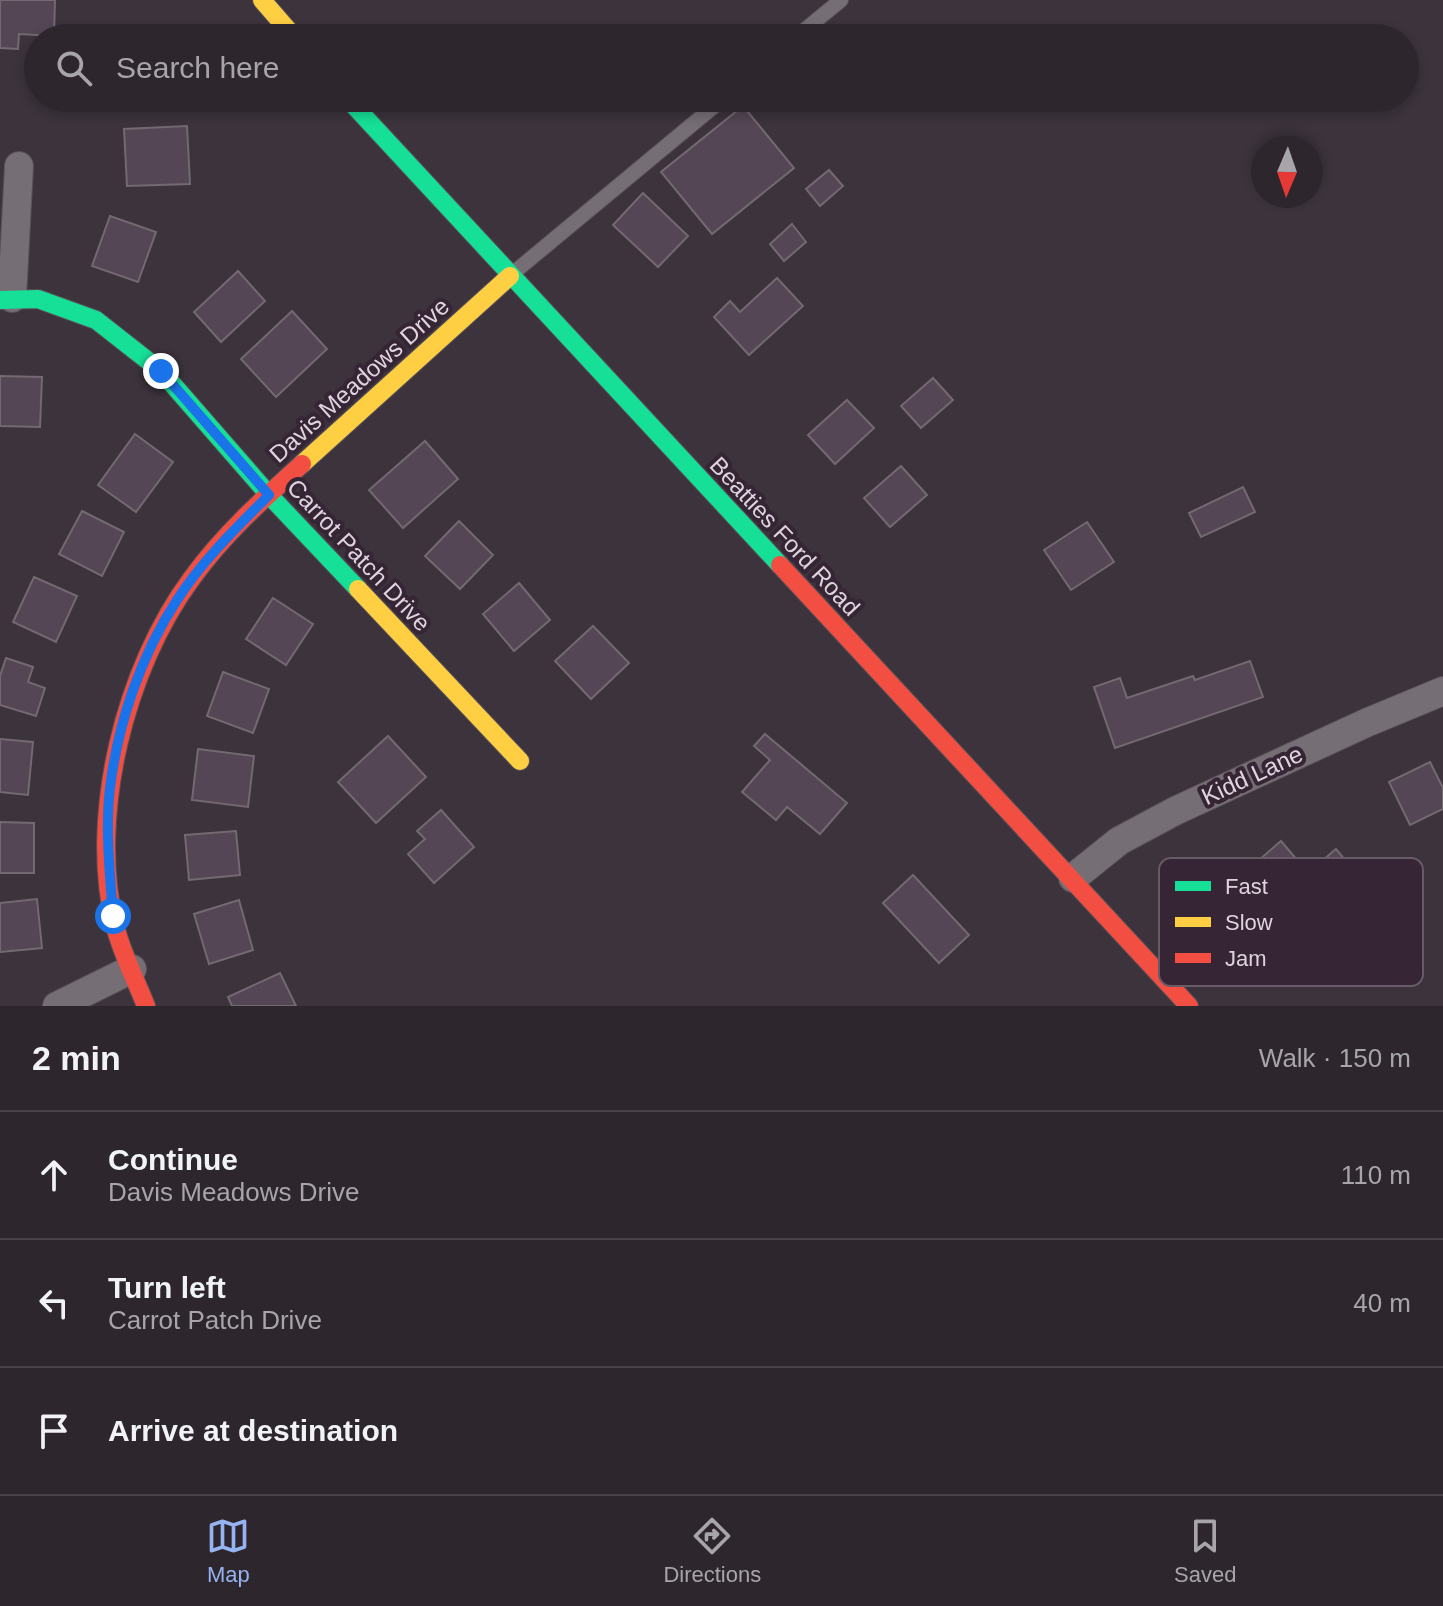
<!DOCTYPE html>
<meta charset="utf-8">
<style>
body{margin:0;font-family:Arial,sans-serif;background:#352e35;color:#f1f3f6}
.compass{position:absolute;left:1251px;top:136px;width:72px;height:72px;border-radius:50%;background:#2d262d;box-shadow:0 4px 12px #0003;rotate:182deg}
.stop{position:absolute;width:24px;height:24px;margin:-18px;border:6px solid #1a73e8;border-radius:50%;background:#fff}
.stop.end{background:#1a73e8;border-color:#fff;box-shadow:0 2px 8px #0008}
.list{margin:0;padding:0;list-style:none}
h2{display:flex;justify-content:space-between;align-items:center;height:104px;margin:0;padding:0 32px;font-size:34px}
h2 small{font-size:26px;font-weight:400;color:#a7a5aa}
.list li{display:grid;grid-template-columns:52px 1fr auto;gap:24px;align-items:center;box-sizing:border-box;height:128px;padding:0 32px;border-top:2px solid #484349}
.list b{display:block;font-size:30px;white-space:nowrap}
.list p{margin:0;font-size:26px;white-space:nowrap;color:#a7a5aa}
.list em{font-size:26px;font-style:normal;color:#a7a5aa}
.icon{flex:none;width:44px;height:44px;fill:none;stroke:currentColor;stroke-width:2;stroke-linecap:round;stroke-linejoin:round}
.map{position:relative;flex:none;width:1443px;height:1006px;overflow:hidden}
.search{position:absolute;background:#2d262d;box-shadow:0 4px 12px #0003;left:24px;right:24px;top:24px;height:88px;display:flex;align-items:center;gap:20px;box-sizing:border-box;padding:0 28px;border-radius:44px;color:#a7a5aa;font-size:30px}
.sheet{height:488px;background:#2d262d}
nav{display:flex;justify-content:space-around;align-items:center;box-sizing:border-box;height:112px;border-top:2px solid #484349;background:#2d262d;font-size:22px;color:#a7a5aa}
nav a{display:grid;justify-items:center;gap:4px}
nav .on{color:#95b2f1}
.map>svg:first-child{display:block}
.building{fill:#544654;stroke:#726971;stroke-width:2}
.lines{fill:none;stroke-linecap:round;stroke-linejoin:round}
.lane-casing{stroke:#585057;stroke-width:16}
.street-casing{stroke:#585057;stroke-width:30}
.fast-casing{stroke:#585057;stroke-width:20}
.slow-casing{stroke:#585057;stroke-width:20}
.jam-casing{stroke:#585057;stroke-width:20}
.lane{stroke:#766e75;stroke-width:14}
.street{stroke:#766e75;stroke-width:28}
.fast{stroke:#16e098;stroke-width:18}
.slow{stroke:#ffcf43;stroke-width:18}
.jam{stroke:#f24e42;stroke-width:18}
.route{stroke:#1a73e8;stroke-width:10}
.labels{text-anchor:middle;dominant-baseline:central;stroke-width:8;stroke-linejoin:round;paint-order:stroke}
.street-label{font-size:24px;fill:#dfd4de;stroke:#362535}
.key{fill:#362535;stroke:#695a68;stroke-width:2}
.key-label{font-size:22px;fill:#dfd4de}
</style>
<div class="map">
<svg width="1443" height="1006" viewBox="0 0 1443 1006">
<rect width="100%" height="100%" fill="#3c333c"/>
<!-- building -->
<g class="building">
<path d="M0,0h55l-1,36 -35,-2 -1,15 -18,-1z"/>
<path d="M743,106l51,62 -82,66 -51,-62z"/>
<path d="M187,126l3,58 -63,2 -3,-57z"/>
<path d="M829,170l14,16 -23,20 -14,-17z"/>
<path d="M643,193l45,43 -30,31 -45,-42z"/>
<path d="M110,216l46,16 -18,50 -46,-16z"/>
<path d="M792,224l14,18 -22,19 -14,-17z"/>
<path d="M238,271l27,30 -44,41 -27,-30z"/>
<path d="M777,278l26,28 -54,49 -35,-38 16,-16 10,11z"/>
<path d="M292,311l35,38 -51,48 -35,-38z"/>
<path d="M0,376l42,1 -2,50 -40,-1z"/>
<path d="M933,378l20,22 -32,28 -20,-22z"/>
<path d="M847,400l27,28 -39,36 -27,-29z"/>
<path d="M135,434l38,28 -37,50 -38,-27z"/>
<path d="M425,441l33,38 -55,49 -34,-38z"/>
<path d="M901,466l26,29 -37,32 -26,-29z"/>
<path d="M1243,487l12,25 -54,25 -12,-24z"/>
<path d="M82,511l42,21 -22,44 -43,-22z"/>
<path d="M459,521l34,34 -33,34 -35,-33z"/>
<path d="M1087,522l27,40 -43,28 -27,-40z"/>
<path d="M34,577l43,19 -21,46 -43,-20z"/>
<path d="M519,583l31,37 -36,31 -31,-37z"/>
<path d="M273,598l40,26 -27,41 -40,-26z"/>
<path d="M593,626l36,37 -38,36 -36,-38z"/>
<path d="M6,658l27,9 -5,15 17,6 -9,28 -36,-11v-29z"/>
<path d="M1250,661l13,36 -148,51 -21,-61 26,-9 7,20 66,-22 2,4z"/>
<path d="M223,672l46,17 -16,44 -46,-17z"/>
<path d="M765,734l82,69 -27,31 -33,-27 -11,13 -34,-28 28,-32 -16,-14z"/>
<path d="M388,736l38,41 -50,46 -38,-41z"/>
<path d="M0,739l33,3 -5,53 -28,-3z"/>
<path d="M198,749l56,7 -6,51 -56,-7z"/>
<path d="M1430,762l13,26v21l-33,16 -21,-43z"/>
<path d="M441,810l33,37 -40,36 -26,-29 17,-15 -8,-8z"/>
<path d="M0,822l34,1v50h-34z"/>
<path d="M236,831l4,44 -51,5 -4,-45z"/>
<path d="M1281,841l27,32 28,-24 18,22 -26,22 6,7 -40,35 -17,-20 10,-8 -35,-41z"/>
<path d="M913,875l56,60 -30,28 -56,-60z"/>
<path d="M37,899l5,49 -42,4v-49z"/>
<path d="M239,900l14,50 -44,14 -15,-50z"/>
<path d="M280,973l16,33h-64l-4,-9z"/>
</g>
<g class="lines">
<!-- lane casing -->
<g class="lane-casing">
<g id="lane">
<path d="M795,38l46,-38"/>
<path d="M512,274l212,-176"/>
</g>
</g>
<!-- street casing -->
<g class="street-casing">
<g id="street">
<path d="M12,298l7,-132"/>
<path d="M1073,878l46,-37 56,-30 191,-88 77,-32"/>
<path d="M57,1006l75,-37"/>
</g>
</g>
<!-- fast casing -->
<g class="fast-casing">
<g id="fast">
<path d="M347,98l433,467"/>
<path d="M0,300l38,-1 58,21 65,51 108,124 89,94"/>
</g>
</g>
<!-- slow casing -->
<g class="slow-casing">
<g id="slow">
<path d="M262,0l33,38"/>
<path d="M302,464l208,-188"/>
<path d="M358,589l162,172"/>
</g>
</g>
<!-- jam casing -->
<g class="jam-casing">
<g id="jam">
<path d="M780,565l409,441"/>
<path d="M146,1006c-10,-26 -24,-52 -31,-80 -27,-110 10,-258 77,-348 31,-43 71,-79 110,-114"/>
</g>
</g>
<!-- lane -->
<use href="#lane" class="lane"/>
<!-- street -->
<use href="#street" class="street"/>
<!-- fast -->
<use href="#fast" class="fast"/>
<!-- slow -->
<use href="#slow" class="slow"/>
<!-- jam -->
<use href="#jam" class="jam"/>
</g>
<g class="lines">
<!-- route -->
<path class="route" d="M113,916c-3,-42 -8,-86 -3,-128 8,-65 31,-133 67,-188 25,-39 59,-72 92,-105l-108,-124"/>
</g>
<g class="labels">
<!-- street labels -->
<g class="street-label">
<text transform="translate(359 380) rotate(-42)">Davis Meadows Drive</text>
<text transform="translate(785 536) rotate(47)">Beatties Ford Road</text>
<text transform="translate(359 555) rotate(47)">Carrot Patch Drive</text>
<text transform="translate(1252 775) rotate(-25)">Kidd Lane</text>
</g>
</g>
<!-- legend -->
<rect x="1159" y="858" width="264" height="128" rx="12" class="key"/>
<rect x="1175" y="881" width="36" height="10" fill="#16e098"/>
<rect x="1175" y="917" width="36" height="10" fill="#ffcf43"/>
<rect x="1175" y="953" width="36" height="10" fill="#f24e42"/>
<g class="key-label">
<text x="1225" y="894">Fast</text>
<text x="1225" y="930">Slow</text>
<text x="1225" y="966">Jam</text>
</g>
</svg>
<svg class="compass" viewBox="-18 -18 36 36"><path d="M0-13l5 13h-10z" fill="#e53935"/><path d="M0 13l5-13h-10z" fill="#a7a5aa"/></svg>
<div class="stop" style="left:113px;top:916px"></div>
<div class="stop end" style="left:161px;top:371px"></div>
<div class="search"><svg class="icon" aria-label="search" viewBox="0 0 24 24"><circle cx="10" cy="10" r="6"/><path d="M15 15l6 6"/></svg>Search here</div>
</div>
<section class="sheet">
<h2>2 min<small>Walk · 150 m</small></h2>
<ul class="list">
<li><svg class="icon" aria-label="ahead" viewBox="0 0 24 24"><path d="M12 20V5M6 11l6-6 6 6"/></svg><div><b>Continue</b><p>Davis Meadows Drive</p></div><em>110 m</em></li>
<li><svg class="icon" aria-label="left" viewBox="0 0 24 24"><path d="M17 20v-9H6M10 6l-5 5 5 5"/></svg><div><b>Turn left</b><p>Carrot Patch Drive</p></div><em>40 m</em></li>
<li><svg class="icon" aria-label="arrive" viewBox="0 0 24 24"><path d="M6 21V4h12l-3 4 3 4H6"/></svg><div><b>Arrive at destination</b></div></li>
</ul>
</section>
<nav>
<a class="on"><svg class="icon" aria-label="map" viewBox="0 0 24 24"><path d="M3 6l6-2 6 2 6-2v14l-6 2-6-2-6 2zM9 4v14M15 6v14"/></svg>Map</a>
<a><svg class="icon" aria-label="directions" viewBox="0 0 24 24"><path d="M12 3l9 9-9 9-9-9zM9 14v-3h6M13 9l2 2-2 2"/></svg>Directions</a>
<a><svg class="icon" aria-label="saved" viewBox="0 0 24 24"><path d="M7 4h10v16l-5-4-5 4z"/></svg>Saved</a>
</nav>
